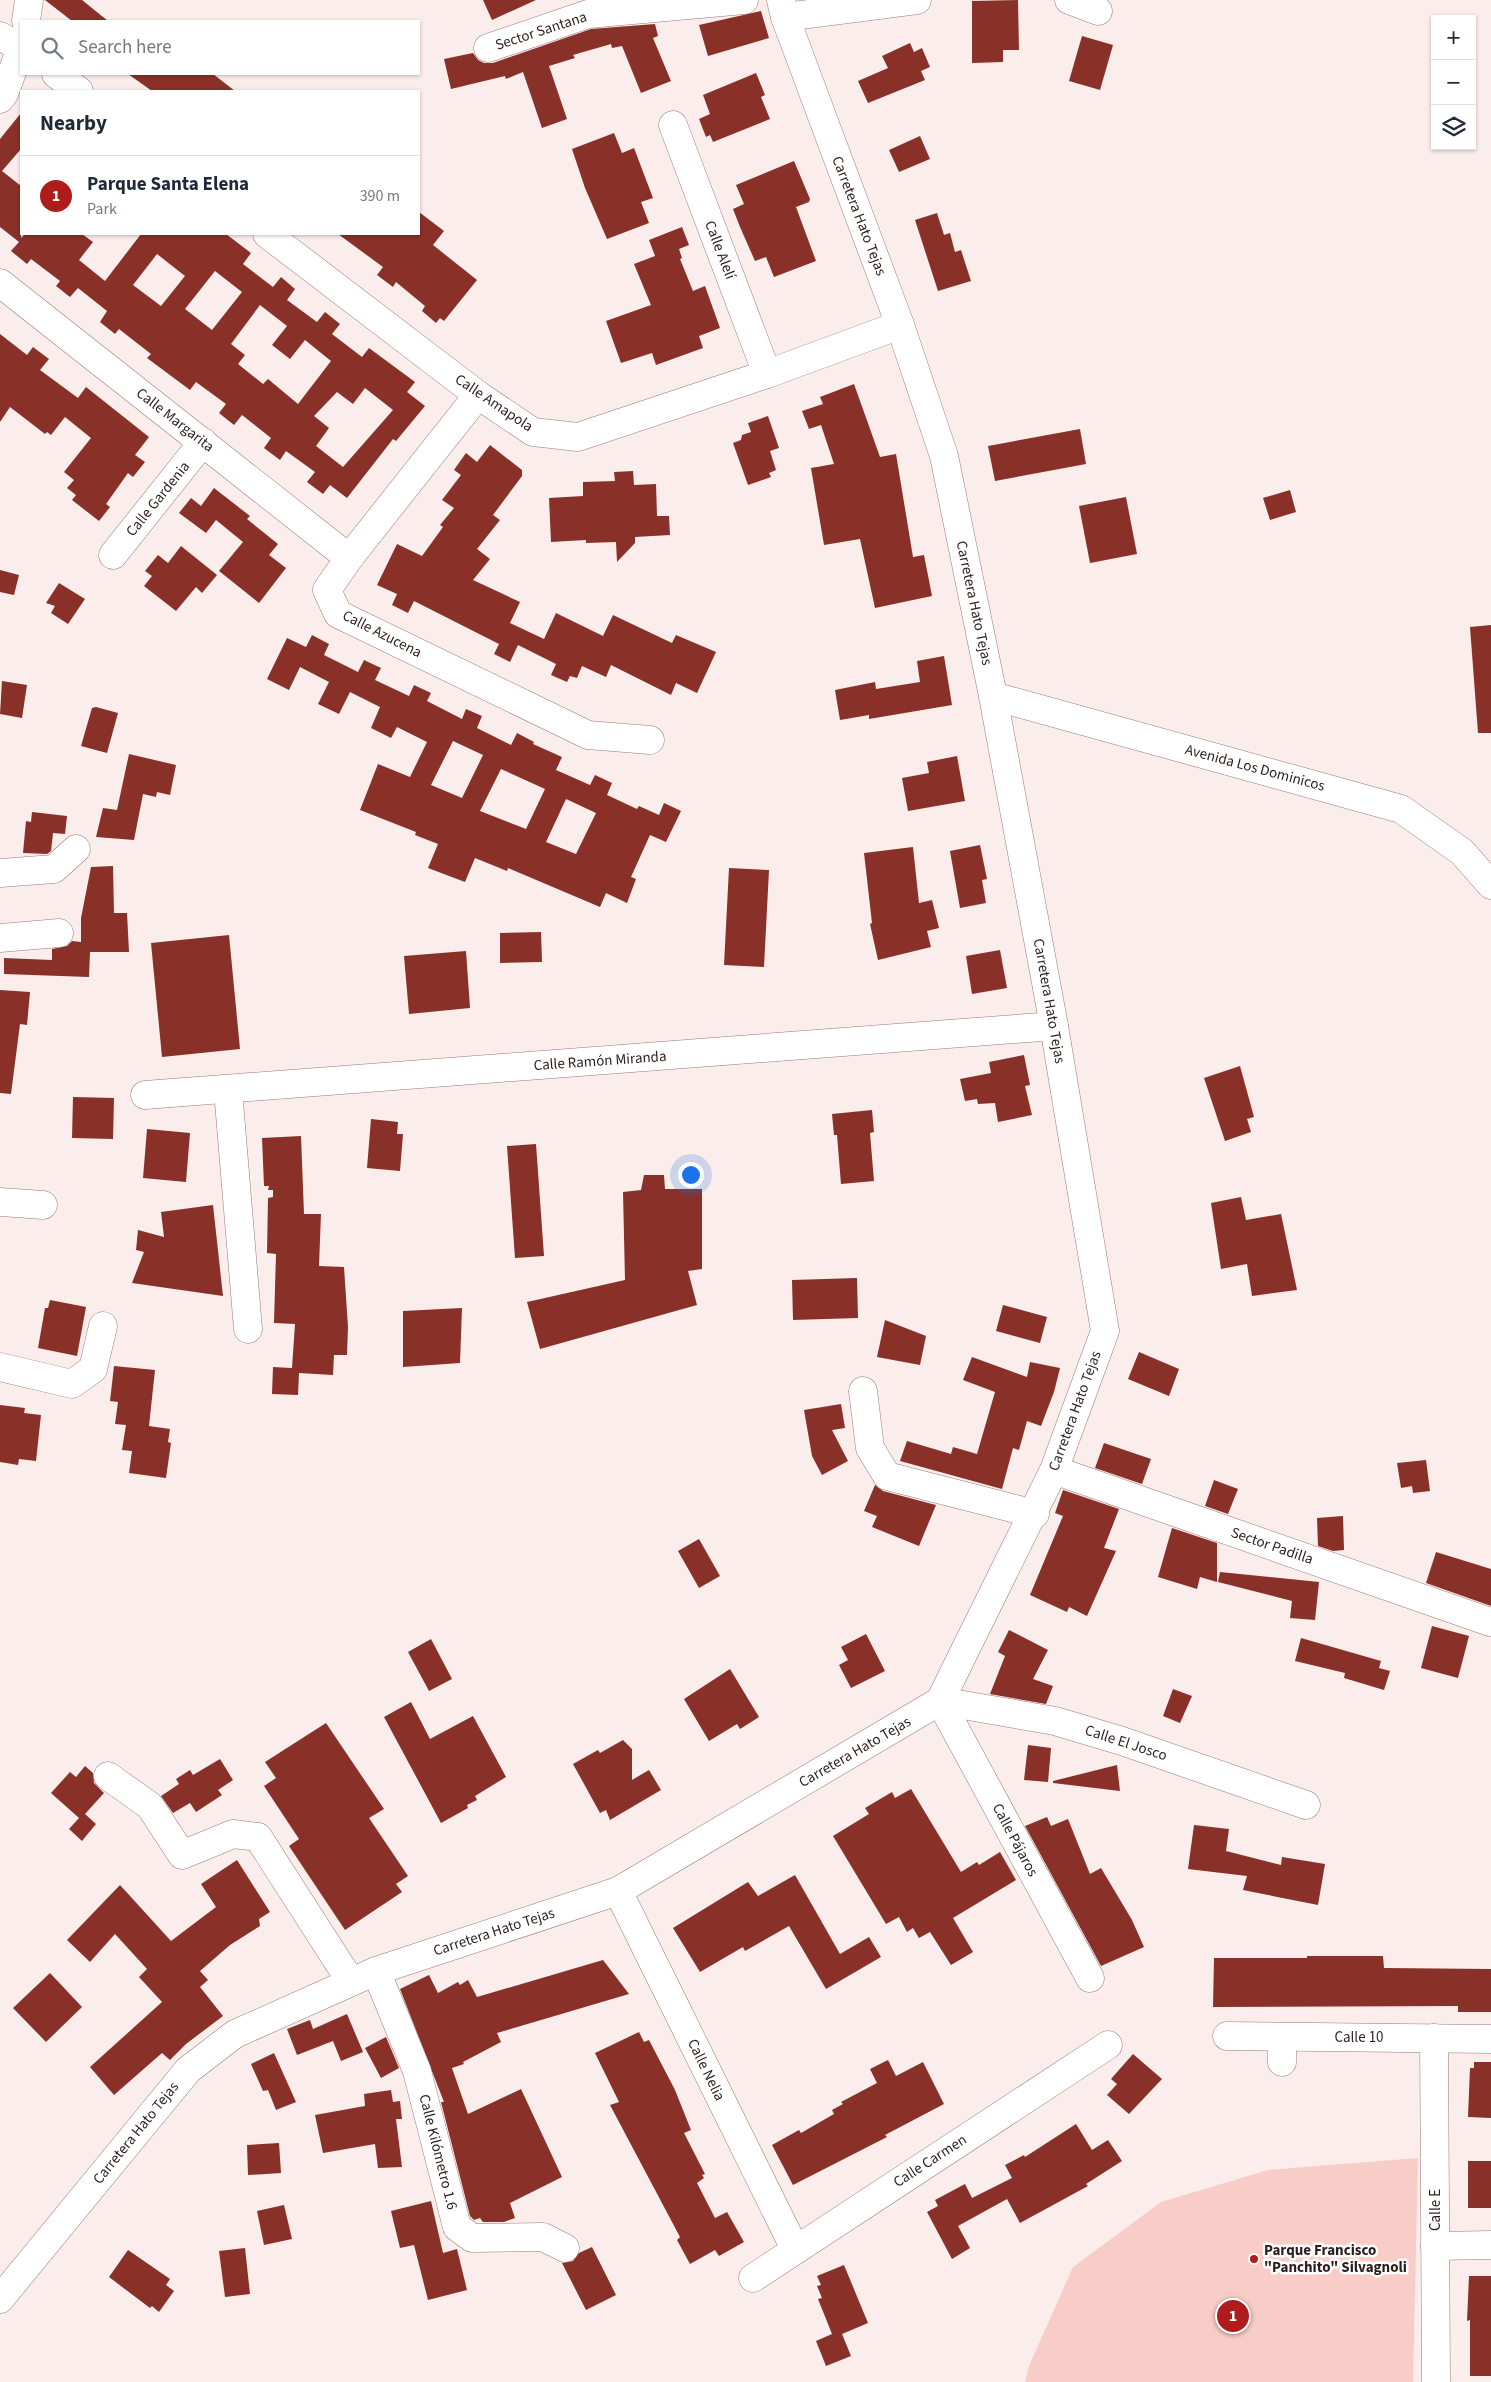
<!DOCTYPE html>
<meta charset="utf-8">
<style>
body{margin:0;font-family:"Source Sans 3",sans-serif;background:#f2f2f3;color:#1f2937}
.controls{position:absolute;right:15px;top:15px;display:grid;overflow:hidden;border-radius:0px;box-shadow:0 1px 4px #0004}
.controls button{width:45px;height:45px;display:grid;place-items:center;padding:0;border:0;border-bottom:1px solid #e0e1e3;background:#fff;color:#1f2937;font:25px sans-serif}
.you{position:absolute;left:690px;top:1174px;width:18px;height:18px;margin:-12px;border:4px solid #fff;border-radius:50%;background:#1a73e8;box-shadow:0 0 0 8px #1a73e833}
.badge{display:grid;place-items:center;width:32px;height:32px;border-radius:50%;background:#ae1d1b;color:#fff;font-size:16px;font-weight:700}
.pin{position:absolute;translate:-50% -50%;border:2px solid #fff;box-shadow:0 1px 5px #0006}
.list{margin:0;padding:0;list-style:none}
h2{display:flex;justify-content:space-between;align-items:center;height:65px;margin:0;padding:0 20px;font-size:21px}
h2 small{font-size:16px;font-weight:400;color:#747a83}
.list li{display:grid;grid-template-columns:32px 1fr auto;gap:15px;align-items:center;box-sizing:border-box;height:80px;padding:0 20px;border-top:1px solid #e0e1e3}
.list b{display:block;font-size:19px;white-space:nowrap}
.list p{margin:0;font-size:16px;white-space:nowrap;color:#747a83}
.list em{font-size:16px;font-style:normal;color:#747a83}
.icon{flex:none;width:28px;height:28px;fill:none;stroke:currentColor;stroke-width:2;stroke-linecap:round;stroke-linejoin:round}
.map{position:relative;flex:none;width:1491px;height:2382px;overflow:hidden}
.search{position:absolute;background:#fff;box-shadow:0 1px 4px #0004;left:20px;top:20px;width:400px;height:55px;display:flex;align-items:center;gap:12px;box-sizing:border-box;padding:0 18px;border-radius:0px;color:#747a83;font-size:19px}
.panel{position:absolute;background:#fff;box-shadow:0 1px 4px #0004;left:20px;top:90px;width:400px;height:145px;border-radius:0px}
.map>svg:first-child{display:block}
.green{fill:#f9cdc7}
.building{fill:#893029;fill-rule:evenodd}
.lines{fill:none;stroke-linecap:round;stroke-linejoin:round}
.minor-casing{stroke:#987a76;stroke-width:29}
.minor{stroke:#fff;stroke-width:28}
.poi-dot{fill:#ae1d1b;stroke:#fff;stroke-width:2}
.labels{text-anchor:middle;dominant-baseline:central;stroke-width:5;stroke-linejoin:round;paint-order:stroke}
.street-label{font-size:15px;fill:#2b1f1d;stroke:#fff}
.poi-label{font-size:15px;font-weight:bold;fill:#2b1f1d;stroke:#fff;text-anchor:start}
</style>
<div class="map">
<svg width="1491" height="2382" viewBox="0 0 1491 2382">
<rect width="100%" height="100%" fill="#fbedeb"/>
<!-- green -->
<path class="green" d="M1418,2158l-5,224h-388l4,-16 44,-99 88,-65 107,-32z"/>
<!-- building -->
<g class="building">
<path d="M45,0h37l26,21h-36z"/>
<path d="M483,0h53l-44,20z"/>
<path d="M1018,0l1,50h-16v12l-31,1v-62z"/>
<path d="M761,11l8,27 -61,18 -9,-31z"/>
<path d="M655,24l3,12 -5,2 18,43 -30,12 -19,-47 -10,2 -1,-4 -38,11 2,3 -26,8 18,53 -25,9 -19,-56 -17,7 -1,-3 -54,13 -7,-30 29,-6 5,7 6,3h9l98,-34z"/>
<path d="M1082,36l31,9 -13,45 -31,-9z"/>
<path d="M910,43l4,9 8,-4 8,19 -9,4 4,9 -57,23 -10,-22 30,-13 -6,-12z"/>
<path d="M756,73l9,22 -4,2 9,22 -57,23 -3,-7 -4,2 -7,-18 11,-5 -7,-19z"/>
<path d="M128,74h85l22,17h-83z"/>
<path d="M21,113v36l-19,22 19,15v52l4,-4h57l11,8 -14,18 26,21 36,-47h85l25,19 -8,11 30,23 8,-10 14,12 -8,11 30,22 8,-10 15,12 -8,10 30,23 7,-9 46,34 -8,10 18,14 -29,35 -3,-2 -46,59 -17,-13 -7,9 -16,-12 8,-10 -29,-21 -6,9 -16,-12 7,-10 -29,-23 -8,10 -15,-12 7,-9 -30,-22 -6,8 -43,-32 4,-4 -32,-25 -4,5 -15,-12 7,-11 -29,-23 -8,9 -14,-11 4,-5 -29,-22 -4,5 -16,-13 8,-9 -19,-15v-88zM157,254l28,22 -24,30 -28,-21zM215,271l27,21 -30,38 -27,-21zM260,305l27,21 -15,19 18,14 15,-19 26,21 -33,43 -30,-25 -5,5 -25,-20 7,-9 -14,-11zM365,388l28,22 -50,57 -27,-21 13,-18 -15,-12 23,-24 16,12z"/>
<path d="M614,133l8,20 12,-5 19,50 -12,4 8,21 -42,16 -22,-51 -13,-39z"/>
<path d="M920,136l10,23 -31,13 -10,-22z"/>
<path d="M794,161l16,38 -1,3 -13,5 20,54 -42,16 -8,-20 -11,4 -15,-34 -7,-18 11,-5 -8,-19z"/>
<path d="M419,212l25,19 -11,14 44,35 -33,41 -4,-3 -4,5 -14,-12 3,-5 -29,-24 -3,5 -16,-12 6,-8 -45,-33h81z"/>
<path d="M937,213l7,22 6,-2 5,19 6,-2 10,31 -33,10 -23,-71z"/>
<path d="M682,227l7,18 -10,4 3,9 -2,1 13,32 12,-5 15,42 -21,8 4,12 -47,17 -4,-12 -31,10 -15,-42 45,-16 -17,-41 21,-8 -6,-16z"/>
<path d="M0,334l27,21 6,-8 16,12 -9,11 38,28 8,-11 63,50 -14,18 10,7 -12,15 -5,-4 -22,31 4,3 -11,14 -27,-21 4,-5 -9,-7 7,-8 -10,-8 27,-34 -26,-21 -14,18 -4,-3 -2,2 -35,-27 -10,15z"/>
<path d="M854,384l26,73 16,-3 17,103 11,-2 8,41 -57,12 -15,-69 -36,6 -13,-77 23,-4 -13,-39 -12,4 -7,-18 21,-7 -3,-7z"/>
<path d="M768,416l11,32 -9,3 6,19 -7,3 2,4 -23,8 -15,-42 8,-3 1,-5 9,-3 -3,-9z"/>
<path d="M1080,429l6,35 -91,17 -7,-35z"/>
<path d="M490,445l32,25v6l-29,39 7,5 -23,29 13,10 -17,21 47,22 -10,21 34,16 12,-26 47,23 10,-21 59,28 4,-8 40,17 -19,41 -21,-10 -5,12 -60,-30 -5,12 -24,-11 -5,12 -7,-2 -3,6 -16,-7 5,-11 -38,-19 -8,17 -16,-8 5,-10 -85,-43 -6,12 -16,-8 5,-11 -20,-9 20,-41 25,12 21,-29 -3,-2 14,-17 -12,-8 19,-25 -7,-5 12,-17 11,9z"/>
<path d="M633,471l1,14 22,-1 1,32h12l1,19 -35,2v6l-18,19 -1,-20 -30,1v-3l-35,2 -2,-44 34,-2v-14l32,-1 -1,-9z"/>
<path d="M214,488l36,28 -3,3 31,25 -9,11 17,13 -27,35 -40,-32 24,-29 -27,-22 -10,13 -27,-20 12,-15 10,8z"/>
<path d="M1290,490l6,22 -26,8 -7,-22z"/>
<path d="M1126,497l11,57 -47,9 -11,-57z"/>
<path d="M181,546l36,29 -15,18 -6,-6 -20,24 -32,-25 8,-10 -7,-5 13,-16 10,8z"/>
<path d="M0,570l19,5 -5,20 -14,-3z"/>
<path d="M59,583l26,16 -17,25 -17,-11 4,-7 -9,-3z"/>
<path d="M1491,625v108h-13l-8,-106z"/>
<path d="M312,635l17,9 -5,11 34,17 6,-12 17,8 -6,12 34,16 5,-11 17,8 -4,8 35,18 4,-10 16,7 -5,12 34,17 6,-12 17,9 -1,2 29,13 -6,13 34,15 5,-10 17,8 -5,12 30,14 2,-3 20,9 5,-12 17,8 -15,31 -16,-7 -19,42 5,2 -9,24 -21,-10 -6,14 -92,-39 -1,3 -32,-13 -10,24 -37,-14 10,-24 -23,-9 1,-3 -56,-22 18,-46 32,13 17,-35 -30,-15 -6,11 -20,-10 9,-21 -30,-15 -11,22 -21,-10 11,-22 -29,-15 -11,23 -22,-11 20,-41 19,9zM453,741l30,14 -21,43 -31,-13zM501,769l44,20 -19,40 -46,-18zM566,799l30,14 -20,41 -30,-12z"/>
<path d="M944,656l8,49 -83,14v-4l-29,5 -5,-30 40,-8 1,7 44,-7 -3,-21z"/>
<path d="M2,681l25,4 -5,33 -22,-4z"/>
<path d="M96,707l22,6 -11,40 -26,-7 11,-38z"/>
<path d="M129,754l47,11 -6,30 -13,-3 -1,5 -13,-3 -9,46 -38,-3 7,-29 14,2z"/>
<path d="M957,756l8,45 -57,10 -6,-33 27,-5 -2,-11z"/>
<path d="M32,812l35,4 -2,18 -12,-1 -2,18 -4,3 -24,-1 3,-32 5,1z"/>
<path d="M980,845l7,34 -5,1 4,23 -26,5 -10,-57z"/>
<path d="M913,847l6,56 13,-3 7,28 -12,3 4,16 -53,13 -8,-36 2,-1 -8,-70z"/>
<path d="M113,866l1,47h13l2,39h-39l-1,25 -85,-3v-16l48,2v-11l15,-3 5,-5 9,1v-24l10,-51z"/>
<path d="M729,868l40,2 -5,97 -40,-2z"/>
<path d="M541,932l1,30 -42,1v-30z"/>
<path d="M229,935l11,114 -78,8 -11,-114z"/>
<path d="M1000,950l7,38 -35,6 -6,-38z"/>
<path d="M466,951l4,57 -61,6 -5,-58z"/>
<path d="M0,990l30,2 -3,33 -7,-1 -9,70 -11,-1z"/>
<path d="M1024,1055l6,30 -5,1 7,29 -34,7 -3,-19 -17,1 -1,-5 -12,2 -5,-22 31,-6 -2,-11z"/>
<path d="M1240,1066l14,51 -7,2 4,13 -26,9 -21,-63z"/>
<path d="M73,1097l41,1 -1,41 -41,-1z"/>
<path d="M872,1110l2,22 -4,1 4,48 -33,3 -4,-49h-3l-2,-21z"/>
<path d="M371,1119l27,3 -1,12h6l-3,37 -33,-3z"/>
<path d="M147,1129l43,4 -4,49 -43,-4z"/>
<path d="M301,1136l3,78h17l-2,52 25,1 4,60 -1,28h-13l-1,20 -34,-2 -1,22 -26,-1 1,-27 19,1 3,-44 -21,-1 2,-69 -9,-1 1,-55 5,-1v-7h-5l1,-4h-5l-2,-48z"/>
<path d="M536,1144l8,112 -29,2 -8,-112z"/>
<path d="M644,1175h20l1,14h37v80l-14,2 9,34 -157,44 -13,-47 98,-22 -2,-88 18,-2z"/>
<path d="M1241,1197l5,23 35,-6 16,76 -45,6 -5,-32 -26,5 -10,-66z"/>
<path d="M213,1205l10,91 -91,-13 12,-31 -8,-2 2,-20 26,7 -3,-25z"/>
<path d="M857,1278l1,40 -65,2 -1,-40z"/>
<path d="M50,1300l36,7 -9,49 -39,-8 7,-40h3z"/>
<path d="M1003,1305l44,12 -7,26 -44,-12z"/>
<path d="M462,1308l-2,55 -57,4v-56z"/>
<path d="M885,1320l41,16 -6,29 -43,-8z"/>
<path d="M1139,1352l40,17 -10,27 -41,-17z"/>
<path d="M972,1357l55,20 3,-15 30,6 -6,24 -13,34 -14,-5 -8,29 -6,-2 -11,41 -102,-28 7,-20 44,13 2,-7 24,7 18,-62 -32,-12z"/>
<path d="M114,1366l41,4 -6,56 21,3 -2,13 3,1 -5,35 -37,-5 3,-22 -10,-1 4,-25 -11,-1 3,-22 -8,-1z"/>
<path d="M841,1404l4,24 -13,2 16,31 -26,14 -10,-19 -8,-46z"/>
<path d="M0,1405l25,3 -1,5 17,2 -5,46 -17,-2 -1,6 -18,-3z"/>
<path d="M1104,1443l47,16 -9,25 -47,-16z"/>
<path d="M1426,1460l4,31 -17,2 -1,-7 -11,2 -4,-25z"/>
<path d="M1214,1480l24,9 -10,25 -23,-8z"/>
<path d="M875,1485l8,6 53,14 -17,41 -47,-19 5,-11 -13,-5z"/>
<path d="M1063,1490l56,19 -15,39 12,3 -29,65 -18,-9 -2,5 -37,-17 33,-79 -8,-3z"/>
<path d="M1343,1516l1,34 -11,1 -15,-5 -1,-28z"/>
<path d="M1172,1528l45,15v39l-17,-5 -3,12 -39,-12z"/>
<path d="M699,1539l21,37 -21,12 -21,-37z"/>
<path d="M1436,1552l55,17v37l-65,-23z"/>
<path d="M1220,1572l99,10 -4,38 -25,-2 2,-17 -74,-19z"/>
<path d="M1432,1626l37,10 -11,42 -37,-10z"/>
<path d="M1009,1630l39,20 -15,29 20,7 -7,18 -56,-10 15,-38 -7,-4z"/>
<path d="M866,1634l19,37 -34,17 -12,-23 9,-5 -7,-13z"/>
<path d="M1301,1638l80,23 -2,7 11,3 -6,19 -40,-12 1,-5 -50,-12z"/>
<path d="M431,1639l21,40 -23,12 -21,-39z"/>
<path d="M730,1669l29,48 -19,12 -3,-5 -28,17 -25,-42z"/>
<path d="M1173,1689l19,7 -12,27 -17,-7z"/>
<path d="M411,1702l19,37 43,-23 33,61 -31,19 2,4 -10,5 1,3 -27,15 -57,-106z"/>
<path d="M326,1723l58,86 -15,9 39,58 -12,8 6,8 -57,38 -56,-84 10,-7 -35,-53 12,-8 -11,-16z"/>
<path d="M623,1740l9,9v31l17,-10 12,20 -51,30 -4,-10 -6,3 -27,-49 25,-14 2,3z"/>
<path d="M1028,1745l23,3 -3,34 -24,-2z"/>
<path d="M220,1759l13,21 -15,10 4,5 -26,17 -6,-9 -17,10 -12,-17 18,-12 -3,-5 14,-9 3,5z"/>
<path d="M1117,1765l3,26 -67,-8v-2z"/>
<path d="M85,1766l8,7 1,10 10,10 -19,21 11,10 -14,17 -13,-12 10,-11 -28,-25 19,-21 6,5z"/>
<path d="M911,1789l50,83 16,-10 2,3 21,-13 16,28 -63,38 20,34 -22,13 -21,-33 -11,6 -6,-10 -6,4 -8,-15 -13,7 -53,-88 36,-22 -4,-6 27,-16 3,6z"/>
<path d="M1047,1817l4,9 17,-7 22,55 11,-6 31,52 12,27 -43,19 -76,-140z"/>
<path d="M1194,1825l35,4 -3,22 55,14 1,-8 43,7 -7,41 -75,-15 4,-14 -59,-7z"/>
<path d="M237,1860l33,52 -11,7 1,7 -30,19 -30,26 8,9 -8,7 23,29 -37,28 -16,16 -8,-7 -48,42 -24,-28 72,-65 -23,-25 8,-8 -32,-35 -25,28 -23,-22 53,-55 51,56 45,-34 -15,-23z"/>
<path d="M795,1875l45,79 29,-17 12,20 -55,32 -37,-63 -44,25 -2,-4 -43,25 -27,-44 75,-46 10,14z"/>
<path d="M1307,1956h76l1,12 107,1v43h-33v-6l-245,1 1,-49h93z"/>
<path d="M603,1960l26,34 -132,39 4,9 -38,20 1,2 -12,4 16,46 53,-25 41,88 -52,26 5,15 -11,4h-21l-3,-4 -6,2 -4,-4 -29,-114h3l-44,-113 29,-14 9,18 20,-11 2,3 8,-5 9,17z"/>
<path d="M50,1973l32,34 -36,35 -33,-34z"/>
<path d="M347,2014l16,38 -22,9 -8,-20 -36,14 -10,-26 23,-9 3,9z"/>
<path d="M639,2032l5,10 5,-2 26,50 16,40 -7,3 21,41 -3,1 2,3 -7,5 18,35 12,-6 17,30 -25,14 -4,-6 -25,14 -13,-24 3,-3 -70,-132 9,-3 -24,-49z"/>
<path d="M386,2037l13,31 -18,10 -16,-30z"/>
<path d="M274,2053l22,49 -20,8 -8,-20 -5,1 -12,-27z"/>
<path d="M1133,2054l29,25 -33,35 -22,-19 10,-11 -6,-5z"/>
<path d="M888,2060l8,16 27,-14 21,42 -59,31 2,2 -94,48 -21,-40 27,-15 2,3 33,-19 -2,-4 11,-6 -2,-2 36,-19 -7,-14z"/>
<path d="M1474,2062h17v56l-23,-1 2,-49h4z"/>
<path d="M391,2090l2,12 7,-1 2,18h-6l6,48 -24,1 -3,-24 -52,9 -8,-38 50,-9 -1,-12z"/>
<path d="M1076,2124l16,26 16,-10 14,21 -36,23 2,2 -68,37 -13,-24 -49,27 12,22 -18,11 -25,-47 11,-6 -3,-6 30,-16 7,14 40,-20 -7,-13 19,-10 1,2z"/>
<path d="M279,2143l2,30 -33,2 -1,-30z"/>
<rect x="1468" y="2161" width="23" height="47"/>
<path d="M431,2201l12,52 14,-4 10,41 -39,10 -14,-55 -14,3 -9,-37z"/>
<path d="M284,2205l8,34 -28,6 -7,-34z"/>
<path d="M592,2247l24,48 -30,15 -24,-47 11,-2 6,-8z"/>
<path d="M245,2248l5,46 -25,3 -6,-46z"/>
<path d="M128,2250l42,29 -4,6 8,6 -15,21 -7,-6 -2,2 -41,-31z"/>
<path d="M844,2265l24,58 -26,11 9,22 -25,10 -10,-25 16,-7 -14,-35 4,-1 -5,-12 4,-1 -4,-9z"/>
<path d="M1469,2276h22v100h-21v-56l-3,1z"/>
</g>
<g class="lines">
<!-- minor casing -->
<g class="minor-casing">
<g id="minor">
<path d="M1069,0l29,11"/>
<path d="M785,17l132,-17"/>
<path d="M26,21l3,-21"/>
<path d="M0,36l21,12"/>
<path d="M488,48l100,-34 156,-14"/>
<path d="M56,74l23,17"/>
<path d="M0,99l4,-5 17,-46"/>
<path d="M673,125l94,249"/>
<path d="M267,234l211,161 55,37 45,5 189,-63 133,-49"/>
<path d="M0,283l349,275"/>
<path d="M478,395l-129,163 -22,32 11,24 250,121 62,5"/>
<path d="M113,555l90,-113"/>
<path d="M993,696l408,113 61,43 29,33"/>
<path d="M0,873l54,-4 22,-20"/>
<path d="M0,938l59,-5"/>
<path d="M228,1090l20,239"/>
<path d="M145,1095l909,-69"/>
<path d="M0,1202l43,3"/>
<path d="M0,1367l72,17 21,-15 10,-43"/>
<path d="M863,1391l7,57 17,28 148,38"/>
<path d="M1054,1470l436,152"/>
<path d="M940,1701l115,20 67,20 184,64"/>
<path d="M940,1701l150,277"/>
<path d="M108,1776l42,30 32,49 51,-21 25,3 93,145"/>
<path d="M618,1891l177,358"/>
<path d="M376,1971l41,100 40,156 15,11 71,-1 22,11"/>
<path d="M1227,2036l264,3"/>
<path d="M1434,2038l2,344"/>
<path d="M1282,2062v-25"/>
<path d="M1435,2246l56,-1"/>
<path d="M753,2278l355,-233"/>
<path d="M0,2299l188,-229 47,-36 141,-63 242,-80 322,-190 114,-231 51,-139 -51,-305 -61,-330 -49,-240 -44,-131 -115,-308 -4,-17"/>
</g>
</g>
<!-- minor -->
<use href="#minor" class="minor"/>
</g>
<!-- markers -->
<circle class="poi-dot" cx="1254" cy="2259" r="5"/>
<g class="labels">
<!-- street labels -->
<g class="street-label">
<text transform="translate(541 31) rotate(-18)">Sector Santana</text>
<text transform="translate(859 216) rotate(69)">Carretera Hato Tejas</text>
<text transform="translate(720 250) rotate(69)">Calle Alelí</text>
<text transform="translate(494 403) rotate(34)">Calle Amapola</text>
<text transform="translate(175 420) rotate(38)">Calle Margarita</text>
<text transform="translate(158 499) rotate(-51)">Calle Gardenia</text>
<text transform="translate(974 603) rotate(78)">Carretera Hato Tejas</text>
<text transform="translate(382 634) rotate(27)">Calle Azucena</text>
<text transform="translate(1255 768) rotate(15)">Avenida Los Dominicos</text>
<text transform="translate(1049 1001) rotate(80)">Carretera Hato Tejas</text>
<text transform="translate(600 1061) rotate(-4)">Calle Ramón Miranda</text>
<text transform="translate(1075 1411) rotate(-70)">Carretera Hato Tejas</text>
<text transform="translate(1272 1546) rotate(19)">Sector Padilla</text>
<text transform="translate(1126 1743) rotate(18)">Calle El Josco</text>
<text transform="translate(855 1752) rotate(-30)">Carretera Hato Tejas</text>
<text transform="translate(1015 1840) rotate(62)">Calle Pájaros</text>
<text transform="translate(494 1932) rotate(-18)">Carretera Hato Tejas</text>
<text x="1359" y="2037">Calle 10</text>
<text transform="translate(706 2070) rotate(64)">Calle Nelia</text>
<text transform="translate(136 2133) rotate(-51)">Carretera Hato Tejas</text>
<text transform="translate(438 2152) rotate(76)">Calle Kilómetro 1.6</text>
<text transform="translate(930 2161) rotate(-33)">Calle Carmen</text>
<text transform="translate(1435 2210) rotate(-90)">Calle E</text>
</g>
<!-- poi labels -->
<g class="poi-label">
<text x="1264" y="2250">Parque Francisco<tspan x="1264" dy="17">"Panchito" Silvagnoli</tspan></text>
</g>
</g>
</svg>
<div class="controls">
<button>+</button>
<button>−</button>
<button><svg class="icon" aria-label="layers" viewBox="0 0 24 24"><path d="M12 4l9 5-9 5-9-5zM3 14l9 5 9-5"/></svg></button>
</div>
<div class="you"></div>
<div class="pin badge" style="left:1233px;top:2316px">1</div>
<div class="search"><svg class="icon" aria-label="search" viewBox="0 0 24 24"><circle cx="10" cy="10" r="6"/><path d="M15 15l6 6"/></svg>Search here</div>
<section class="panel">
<h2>Nearby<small></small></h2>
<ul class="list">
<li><span class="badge">1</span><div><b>Parque Santa Elena</b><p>Park</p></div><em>390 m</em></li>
</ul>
</section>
</div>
